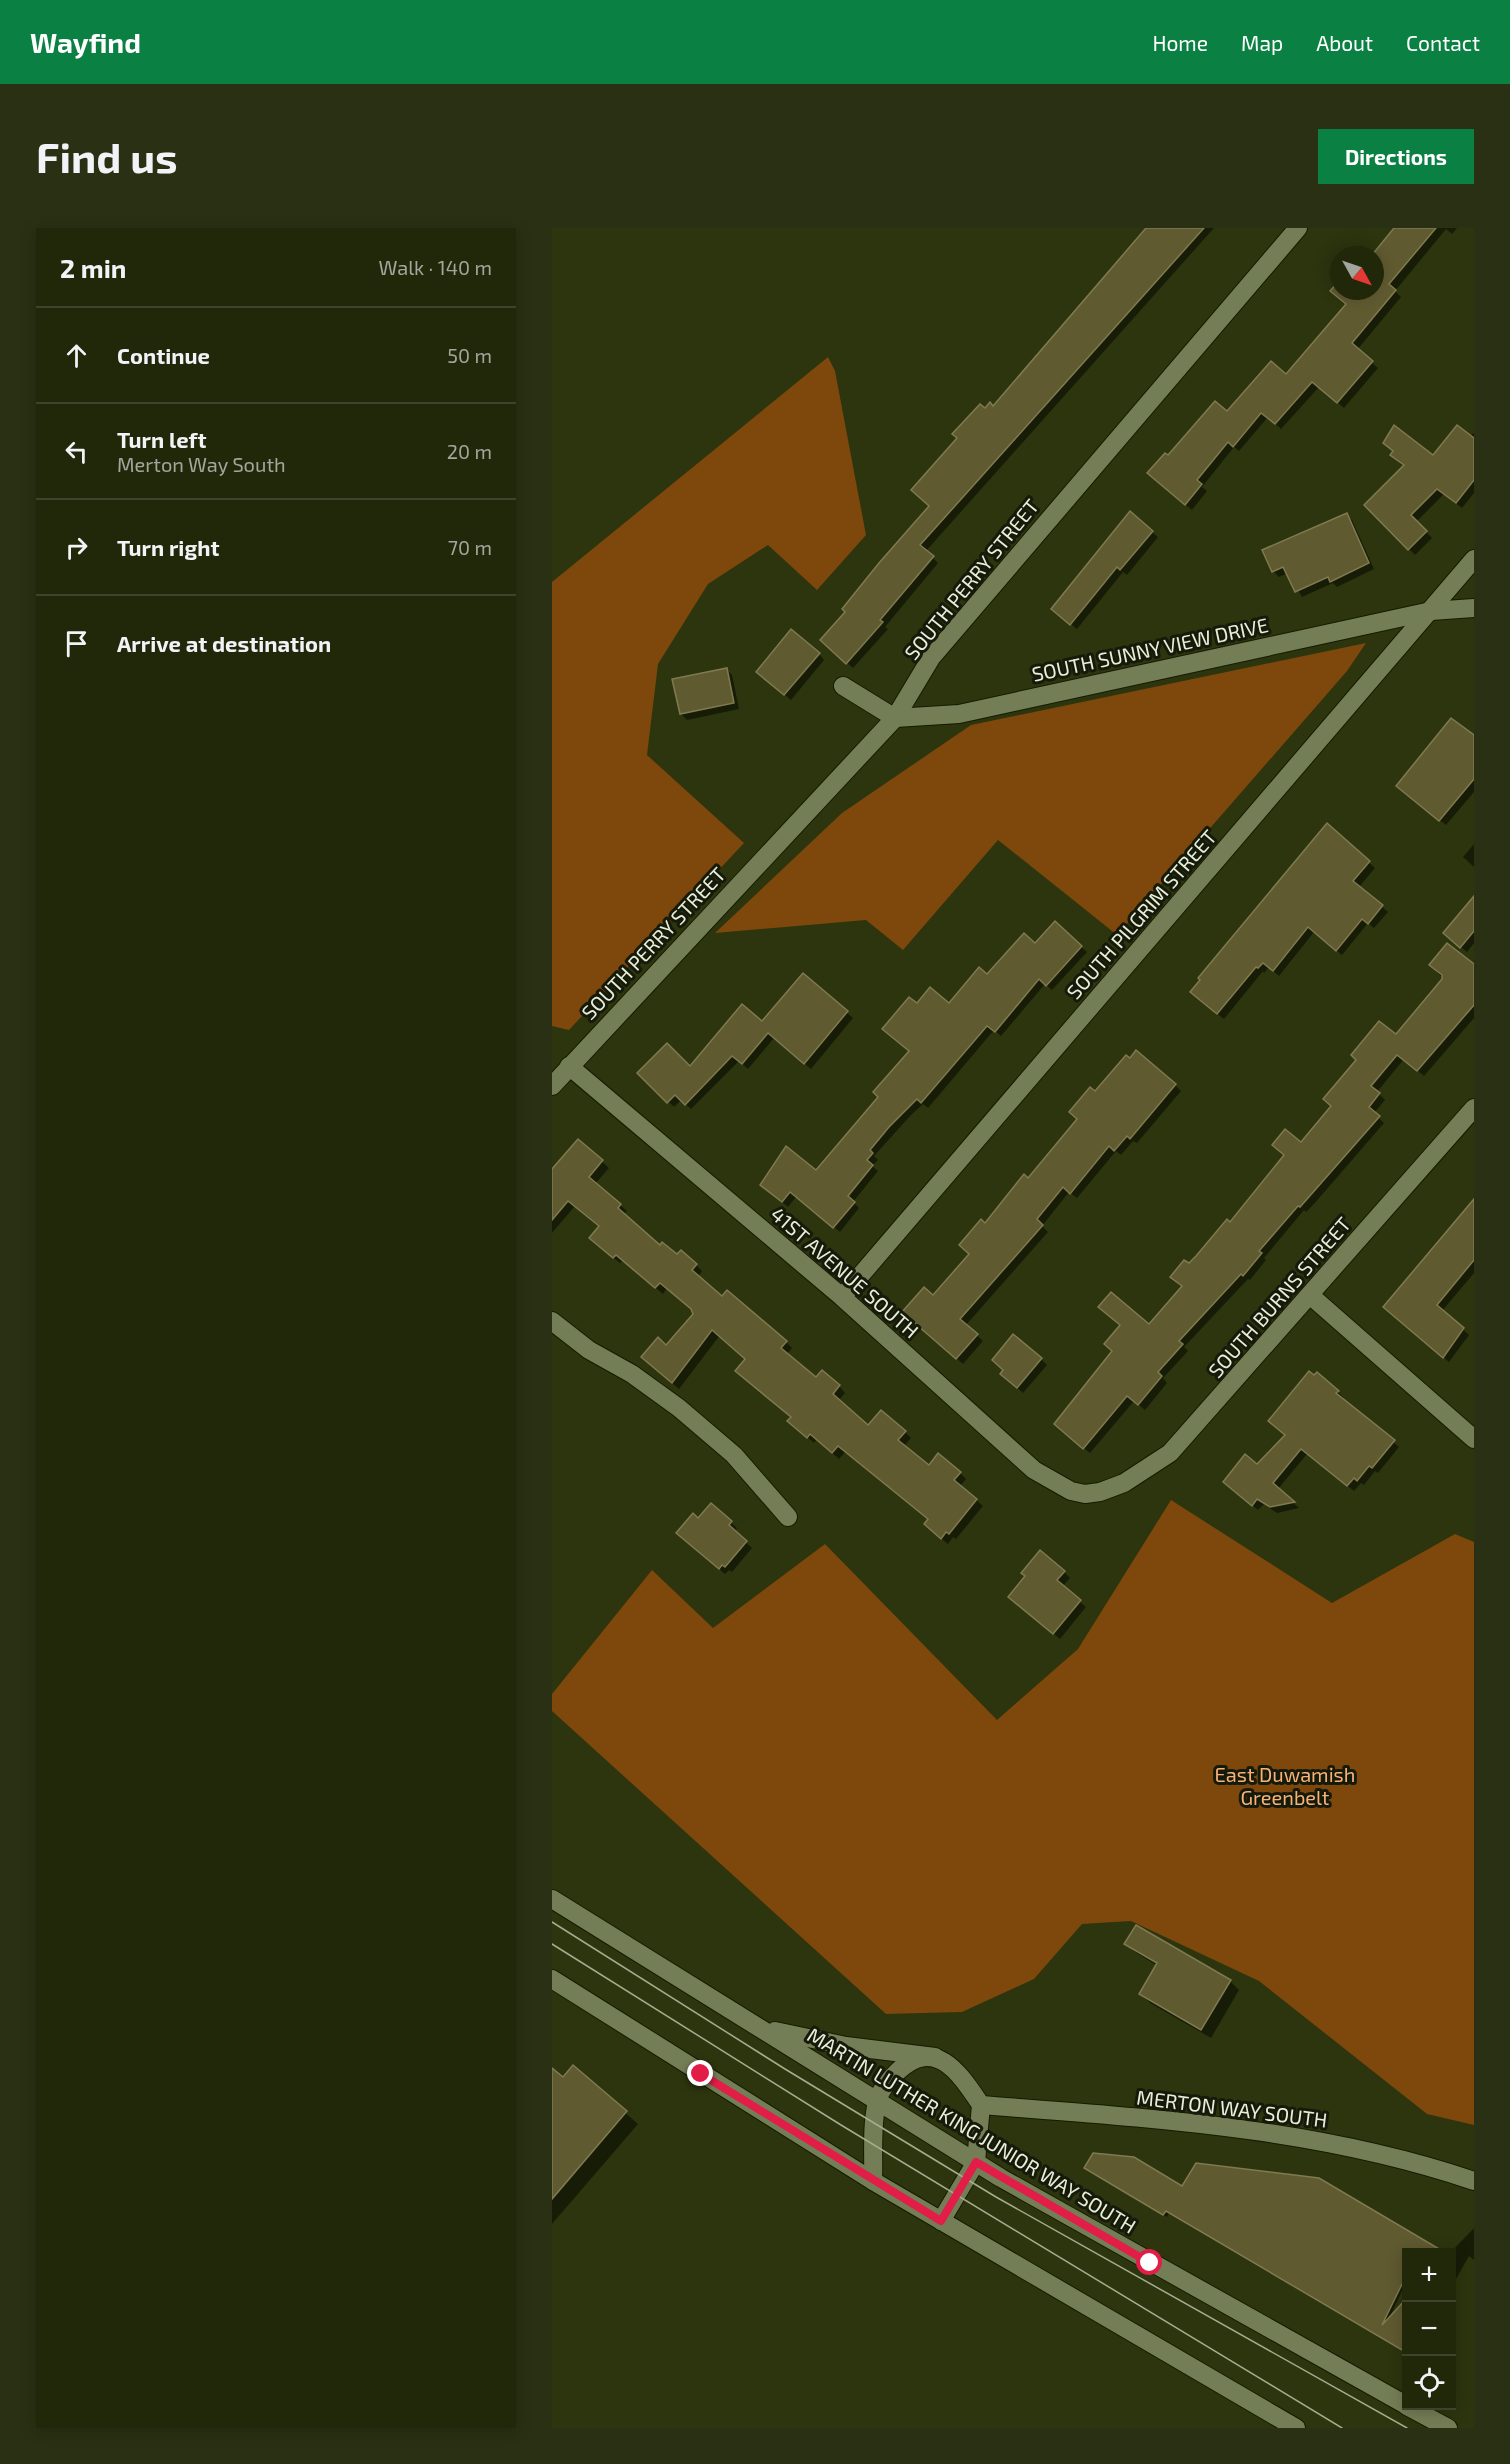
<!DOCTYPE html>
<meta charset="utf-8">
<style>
body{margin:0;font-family:"Exo 2",sans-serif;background:#293013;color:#f1f3f6}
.controls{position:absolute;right:18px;bottom:18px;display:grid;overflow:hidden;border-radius:0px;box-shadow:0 3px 15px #0003}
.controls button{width:54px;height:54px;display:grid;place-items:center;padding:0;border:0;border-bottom:2px solid #3e442b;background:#21280a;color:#f1f3f6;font:30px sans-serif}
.compass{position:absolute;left:778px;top:18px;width:54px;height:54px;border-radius:50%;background:#21280a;box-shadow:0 3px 15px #0003;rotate:130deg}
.stop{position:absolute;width:18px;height:18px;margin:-14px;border:4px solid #e11d48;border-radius:50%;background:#fff}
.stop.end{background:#e11d48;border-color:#fff;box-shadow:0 2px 6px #0008}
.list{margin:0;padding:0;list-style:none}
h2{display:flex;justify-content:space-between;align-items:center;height:78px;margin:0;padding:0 24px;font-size:26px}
h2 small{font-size:20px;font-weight:400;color:#a2a69c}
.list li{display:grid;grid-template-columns:39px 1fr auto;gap:18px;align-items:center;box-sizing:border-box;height:96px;padding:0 24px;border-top:2px solid #3e442b}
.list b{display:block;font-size:22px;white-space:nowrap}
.list p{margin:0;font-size:20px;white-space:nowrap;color:#a2a69c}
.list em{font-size:20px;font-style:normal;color:#a2a69c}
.icon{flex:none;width:33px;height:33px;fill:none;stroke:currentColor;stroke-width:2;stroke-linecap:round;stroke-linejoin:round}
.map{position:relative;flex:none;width:922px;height:2200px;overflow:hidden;border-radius:0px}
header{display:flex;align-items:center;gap:36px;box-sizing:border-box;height:84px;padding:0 30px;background:#0b8043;color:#fff}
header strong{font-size:28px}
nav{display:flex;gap:33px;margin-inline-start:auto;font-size:21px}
.intro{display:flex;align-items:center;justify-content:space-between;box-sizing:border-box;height:144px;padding:0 36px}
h1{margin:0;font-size:42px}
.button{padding:15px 27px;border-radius:0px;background:#0b8043;color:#fff;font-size:21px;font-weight:700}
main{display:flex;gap:36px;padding:0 36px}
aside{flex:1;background:#21280a;border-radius:0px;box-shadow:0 3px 15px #0003}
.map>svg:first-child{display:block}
.green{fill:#7e470c}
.shadow{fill:#0007}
.building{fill:#605a31;stroke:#807a50;stroke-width:1.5}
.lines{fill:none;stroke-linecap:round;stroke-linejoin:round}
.street-casing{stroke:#151b01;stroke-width:20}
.secondary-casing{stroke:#151b01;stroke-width:20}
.street{stroke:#747e56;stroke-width:18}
.secondary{stroke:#747e56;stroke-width:18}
.tram{stroke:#a5ad90;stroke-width:1.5}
.route{stroke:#e11d48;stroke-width:8}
.labels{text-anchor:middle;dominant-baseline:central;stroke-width:6;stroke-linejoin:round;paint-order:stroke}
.street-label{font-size:20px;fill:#e8efd9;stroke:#161a0a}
.park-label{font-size:20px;fill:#f9b275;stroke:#161a0a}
</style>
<header>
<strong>Wayfind</strong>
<nav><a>Home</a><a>Map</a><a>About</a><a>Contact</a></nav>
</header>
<div class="intro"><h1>Find us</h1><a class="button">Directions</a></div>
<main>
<aside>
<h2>2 min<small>Walk · 140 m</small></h2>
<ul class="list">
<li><svg class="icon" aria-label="ahead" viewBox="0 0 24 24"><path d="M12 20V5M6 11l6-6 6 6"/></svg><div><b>Continue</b></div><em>50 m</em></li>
<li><svg class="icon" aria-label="left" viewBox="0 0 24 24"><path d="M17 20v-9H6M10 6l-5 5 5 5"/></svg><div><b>Turn left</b><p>Merton Way South</p></div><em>20 m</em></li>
<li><svg class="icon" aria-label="right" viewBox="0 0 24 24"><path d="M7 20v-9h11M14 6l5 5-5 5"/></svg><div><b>Turn right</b></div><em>70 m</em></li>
<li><svg class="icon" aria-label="arrive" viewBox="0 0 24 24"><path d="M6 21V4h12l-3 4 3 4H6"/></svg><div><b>Arrive at destination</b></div></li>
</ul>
</aside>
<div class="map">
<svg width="922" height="2200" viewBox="0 0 922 2200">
<rect width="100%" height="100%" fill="#2c350e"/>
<!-- green -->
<g class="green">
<path d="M276,129l7,14 31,164 -49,55 -49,-45 -60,39 -50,80 -11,91 97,88 -175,187 -17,-4v-444z"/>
<path d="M814,415l-19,28 -230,264 -119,-95 -95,110 -37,-30 -151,13 127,-120 129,-88z"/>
<path d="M619,1272l161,103 123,-69 19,8v583l-47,-11 -168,-133 -128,-60 -49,3 -48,55 -72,33 -76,2 -334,-303v-17l100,-124 61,58 112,-84 172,176 81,-71z"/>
</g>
<!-- shadow -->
<g class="shadow">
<path d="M595,0h67l-288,323 12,12 -53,64 3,2 -35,39 -25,-22 19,-34 84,-106 54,-96 9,-2z"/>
<path d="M844,0h61l-5,6 -6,-5 -51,62 6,6 -44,53 21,18 -34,40 -25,-21 -38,42 -13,-12 -29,34 -5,-4 -32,40 5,4 -15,19 -37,-31 13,-22 59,-44 59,-37 62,-71 -10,-8 1,-14v8h36l-1,-36z"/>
<path d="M922,205v60l-12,15 -18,-14 -28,28 16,16 -17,17 -49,-50 39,-39 -7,-5 35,-3z"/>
<path d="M794,286l6,6 22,49 -37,18 -4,-4 -31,14 -14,-24 -9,4 -6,-6z"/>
<path d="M600,304l6,5 -31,38 -4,-3 -46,57 -18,-15z"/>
<path d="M267,426l5,6 -33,40 -27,-23z"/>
<path d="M174,441l6,6 7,34 -52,11 -6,-6z"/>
<path d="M922,509v55l-28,33 -42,-33z"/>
<path d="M775,597l48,43 -16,19 29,25 -14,16 -6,-5 -26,32 -28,-23 -35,44 -10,-9 -5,6 -1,-2 -39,48 -26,-21z"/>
<path d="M922,616v23l-11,-10z"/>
<path d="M922,671v44l-7,9 -16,-13z"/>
<path d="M483,717l46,2 6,5 -35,38 -7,-6 -44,52 -7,-6 -66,78 -5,-4 -12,11 -37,41 4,4 -6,6 6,5 -25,31 6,6 -19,24 -44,-35 -8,10 -21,-17 49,-18 64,-75 31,-45 6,-47 32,1 38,-30z"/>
<path d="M879,737l43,1v52l-50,58 -20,-17 -27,33 8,8 -11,13 10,10 -70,81 -8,8 -2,-2 -40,48 2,2 -16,20 -2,-1 -64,68 4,4 -25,27 4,5 -22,27 -11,-9 -44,52 -28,-23 121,-143 6,-22 42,-41 213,-244z"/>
<path d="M251,747l50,43 -42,51 -37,-31 -26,31 -9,-8 -48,48 -10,-9 -7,7 -35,-34 52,-5 71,-44z"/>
<path d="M623,857l6,6 -44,52 -4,-2 -12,14 -5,-4 -39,47 -8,-6 -27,34 6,6 -82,93 17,16 -20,23 -53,-46 61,-64 14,-29 44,-45 50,-61 17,-26z"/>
<path d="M27,913l30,27 -14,16 32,27 -4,4 37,32 36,18 6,6 -4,6 24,21 64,44 6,6 -6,7 30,24 6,-7 17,14 6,7 -7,8 30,26 37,5 6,6 -7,8 25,21 31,6 6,6 -6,7 23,20 -27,33 -3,-2 -5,7 -16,-13 -2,-12 -84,-68 -7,8 -22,-20 -3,4 -18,-16 -4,-10 -45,-58 -27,-24 -41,54 -30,-26 45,-49 -1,-4 -26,-22 -4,6 -40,-34 -3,3 -23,-19 3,-17 -25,-21 -23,27v-62z"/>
<path d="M922,972v73l-32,38 27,24 -20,27 -58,-50z"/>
<path d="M489,1131l6,6 -24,28 -15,-14z"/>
<path d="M786,1164l6,6 -2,2 57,47 -21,26 -3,-2 -11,14 -3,-2 -7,8 -47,-37 -29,35 21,19 -22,5 -13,-9 -6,6 -27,-22 26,-22 30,-31 -11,-9z"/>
<path d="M159,1277l26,23 -3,4 18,16 -20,24 -3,-2 -4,4 -41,-35z"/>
<path d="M512,1344l6,6 -8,9 24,20 -26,32 -44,-37z"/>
<path d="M574,1715l104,38 9,9 -28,48 -61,-35 -9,-9 17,-28 -23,-14z"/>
<path d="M21,1839l65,57 -86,100v-154l11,9z"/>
<path d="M536,1943l95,17 223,64v30l-17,37 17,-18v52l-237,-140 -2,4z"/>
<path d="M922,2000v32l-5,-4 -17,30 -1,-34z"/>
</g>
<!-- building -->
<g class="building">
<path d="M594,0h58l-284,317 14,11 -54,64 3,2 -37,42 -26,-24 25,-28 -3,-3 37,-46 50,-57 -18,-16 46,-52 -5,-4 28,-30 5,4 5,-6 3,4z"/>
<path d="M842,0h42l-47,56 7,6 -44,53 21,18 -36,42 -25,-21 -37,42 -14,-11 -28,34 -5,-5 -31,38 5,4 -17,21 -38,-32 18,-20 3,2 47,-54 12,10 44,-50 15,13 60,-70 -16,-13 9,-10v10h36v-36h-3z"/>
<path d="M842,197l39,30 24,-30 17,13v42l-18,23 -19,-14 -26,26 16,16 -19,19 -44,-45 40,-40 -14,-10 3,-4 -10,-8z"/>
<path d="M578,283l23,20 -33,39 -3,-3 -47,58 -19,-16z"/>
<path d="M795,285l22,50 -39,19 -2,-5 -33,15 -12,-25 -11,5 -10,-22z"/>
<path d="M239,401l29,24 -36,42 -28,-23z"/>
<path d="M175,440l7,35 -54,11 -8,-35z"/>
<path d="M899,490l23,17v44l-35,42 -43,-35z"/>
<path d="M775,595l43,38 -17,20 30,24 -15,19 -6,-5 -26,32 -28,-24 -35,44 -10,-8 -5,5 -2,-1 -39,47 -27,-22 10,-12 -2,-2z"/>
<path d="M922,668v35l-14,17 -17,-15z"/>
<path d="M503,693l27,25 -36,40 -7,-7 -44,53 -8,-6 -66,77 -4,-4 -28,28 -19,23 3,3 -6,7 6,5 -25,31 7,6 -22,26 -43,-36 -8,10 -22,-17 26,-39 30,24 62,-73 -5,-5 36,-41 -27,-22 27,-32 8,6 13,-16 19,16 30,-36 8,7 37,-41 11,10z"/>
<path d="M895,715l27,21v41l-57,66 -20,-16 -26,31 9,7 -11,14 11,9 -72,82 -8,9 -2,-1 -39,45 3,2 -19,23 -2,-2 -62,67 4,3 -25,28 4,4 -24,29 -11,-9 -44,53 -29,-25 58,-73 -8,-7 16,-19 -22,-18 13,-15 38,32 33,-38 -12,-9 14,-17 5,3 7,-7 31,-37 3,3 54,-67 -12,-10 13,-16 16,13 30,-36 -8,-7 33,-39 -5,-5 28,-34 17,13 46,-55v-4l-13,-10z"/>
<path d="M251,745l45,38 -44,53 -36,-31 -26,31 -10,-8 -47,49 -10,-10 -8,8 -30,-30 30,-30 23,23 52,-62 20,17z"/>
<path d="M584,822l40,34 -46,55 -3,-3 -13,15 -5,-5 -39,48 -7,-7 -26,32 6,6 -83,94 18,15 -22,25 -54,-47 22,-25 9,8 36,-41 -10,-9 22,-26 4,4 39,-49 4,4 49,-59 -8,-7 21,-25 5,4 31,-36 4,3z"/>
<path d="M26,911l25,21 -14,17 32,27 -3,4 42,37 2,-3 15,12 4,-4 16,14 -5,6 30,26 5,-6 60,51 -6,7 35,29 6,-7 18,15 -7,9 35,31 13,-15 25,21 -8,9 31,25 9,-12 23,19 -7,8 23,19 -28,35 -3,-2 -5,7 -17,-15 4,-5 -90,-73 -6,7 -22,-19 -3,4 -20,-17 4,-4 -56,-46 10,-12 -33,-29 -40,53 -31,-26 17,-20 8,8 27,-31 -2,-5 -31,-26 -5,5 -39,-33 -3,3 -24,-20 10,-12 -31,-25 -16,19v-51z"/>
<path d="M922,971v61l-37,45 27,23 -21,30 -60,-51z"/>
<path d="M461,1106l29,24 -25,30 -17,-14 3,-4 -11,-10z"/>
<path d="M757,1143l5,4 3,-3 22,19 -3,2 59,47 -23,28 -3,-2 -12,15 -3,-3 -7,8 -46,-37 -28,34 22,19 -25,5 -13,-8 -5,7 -29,-24 22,-28 12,10 28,-29 -17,-14z"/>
<path d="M159,1275l21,18 -3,4 18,16 -22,26 -3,-2 -3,4 -43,-36 17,-20 5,5z"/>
<path d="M488,1322l25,21 -8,9 24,20 -28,34 -45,-37 17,-21 -4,-3z"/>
<path d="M584,1697l95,55 -30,50 -62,-36 18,-31 -33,-19z"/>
<path d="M21,1837l54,46 -75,88v-131l11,9z"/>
<path d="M541,1925l41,4 48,29 14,-23 123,15 127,75h-39v21l-25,51 25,-27v55l-241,-142 -3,4 -79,-47z"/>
</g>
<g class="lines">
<!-- street casing -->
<g class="street-casing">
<g id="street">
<path d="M291,458l52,32 64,-4 472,-103 43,-3"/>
<path d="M17,838l273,231 192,173 37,21 14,3 15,-2 24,-9 46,-30 304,-345"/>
<path d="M0,858l343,-368 36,-60 367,-430"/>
<path d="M759,1068l163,143"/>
<path d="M290,1069l632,-738"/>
<path d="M0,1093l37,29 43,24 47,34 55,47 54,62"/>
<path d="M429,1877c166,13 334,22 493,76"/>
<path d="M321,1953c1,-25 -2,-54 4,-79 2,-10 13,-23 20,-30 39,-37 63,2 84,33l-5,57 -35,59"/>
</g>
</g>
<!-- secondary casing -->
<g class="secondary-casing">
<g id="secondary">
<path d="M0,1671l449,279 405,227"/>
<path d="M0,1751l321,202 423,247"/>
<path d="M223,1803l71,15 89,11"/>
<path d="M855,2178l41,22"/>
</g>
</g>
<!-- street -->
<use href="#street" class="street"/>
<!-- secondary -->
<use href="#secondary" class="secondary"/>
<!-- tram -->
<g class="tram">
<path d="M0,1694l233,147 211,128 411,231"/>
<path d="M0,1716l289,181 501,303"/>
</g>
</g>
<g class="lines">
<!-- route -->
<path class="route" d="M149,1846l240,147 35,-59 174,101"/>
</g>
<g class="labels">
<!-- street labels -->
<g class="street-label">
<text transform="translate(419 351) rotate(-51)">SOUTH PERRY STREET</text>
<text transform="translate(598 421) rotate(-12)">SOUTH SUNNY VIEW DRIVE</text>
<text transform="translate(589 686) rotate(-49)">SOUTH PILGRIM STREET</text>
<text transform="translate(101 715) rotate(-47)">SOUTH PERRY STREET</text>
<text transform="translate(293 1044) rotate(41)">41ST AVENUE SOUTH</text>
<text transform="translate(727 1069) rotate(-49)">SOUTH BURNS STREET</text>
<text transform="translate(680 1880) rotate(7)">MERTON WAY SOUTH</text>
<text transform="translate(420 1902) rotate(31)">MARTIN LUTHER KING JUNIOR WAY SOUTH</text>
</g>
<!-- park labels -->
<g class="park-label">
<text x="733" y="1546">East Duwamish<tspan x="733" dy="23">Greenbelt</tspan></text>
</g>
</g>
</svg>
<div class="controls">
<button>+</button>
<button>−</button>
<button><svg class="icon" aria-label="locate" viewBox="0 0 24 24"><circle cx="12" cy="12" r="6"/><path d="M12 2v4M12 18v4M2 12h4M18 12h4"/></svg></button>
</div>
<svg class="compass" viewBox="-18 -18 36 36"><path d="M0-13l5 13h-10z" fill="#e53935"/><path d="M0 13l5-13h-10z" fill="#a2a69c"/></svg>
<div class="stop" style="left:598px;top:2035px"></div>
<div class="stop end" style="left:149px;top:1846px"></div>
</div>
</main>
